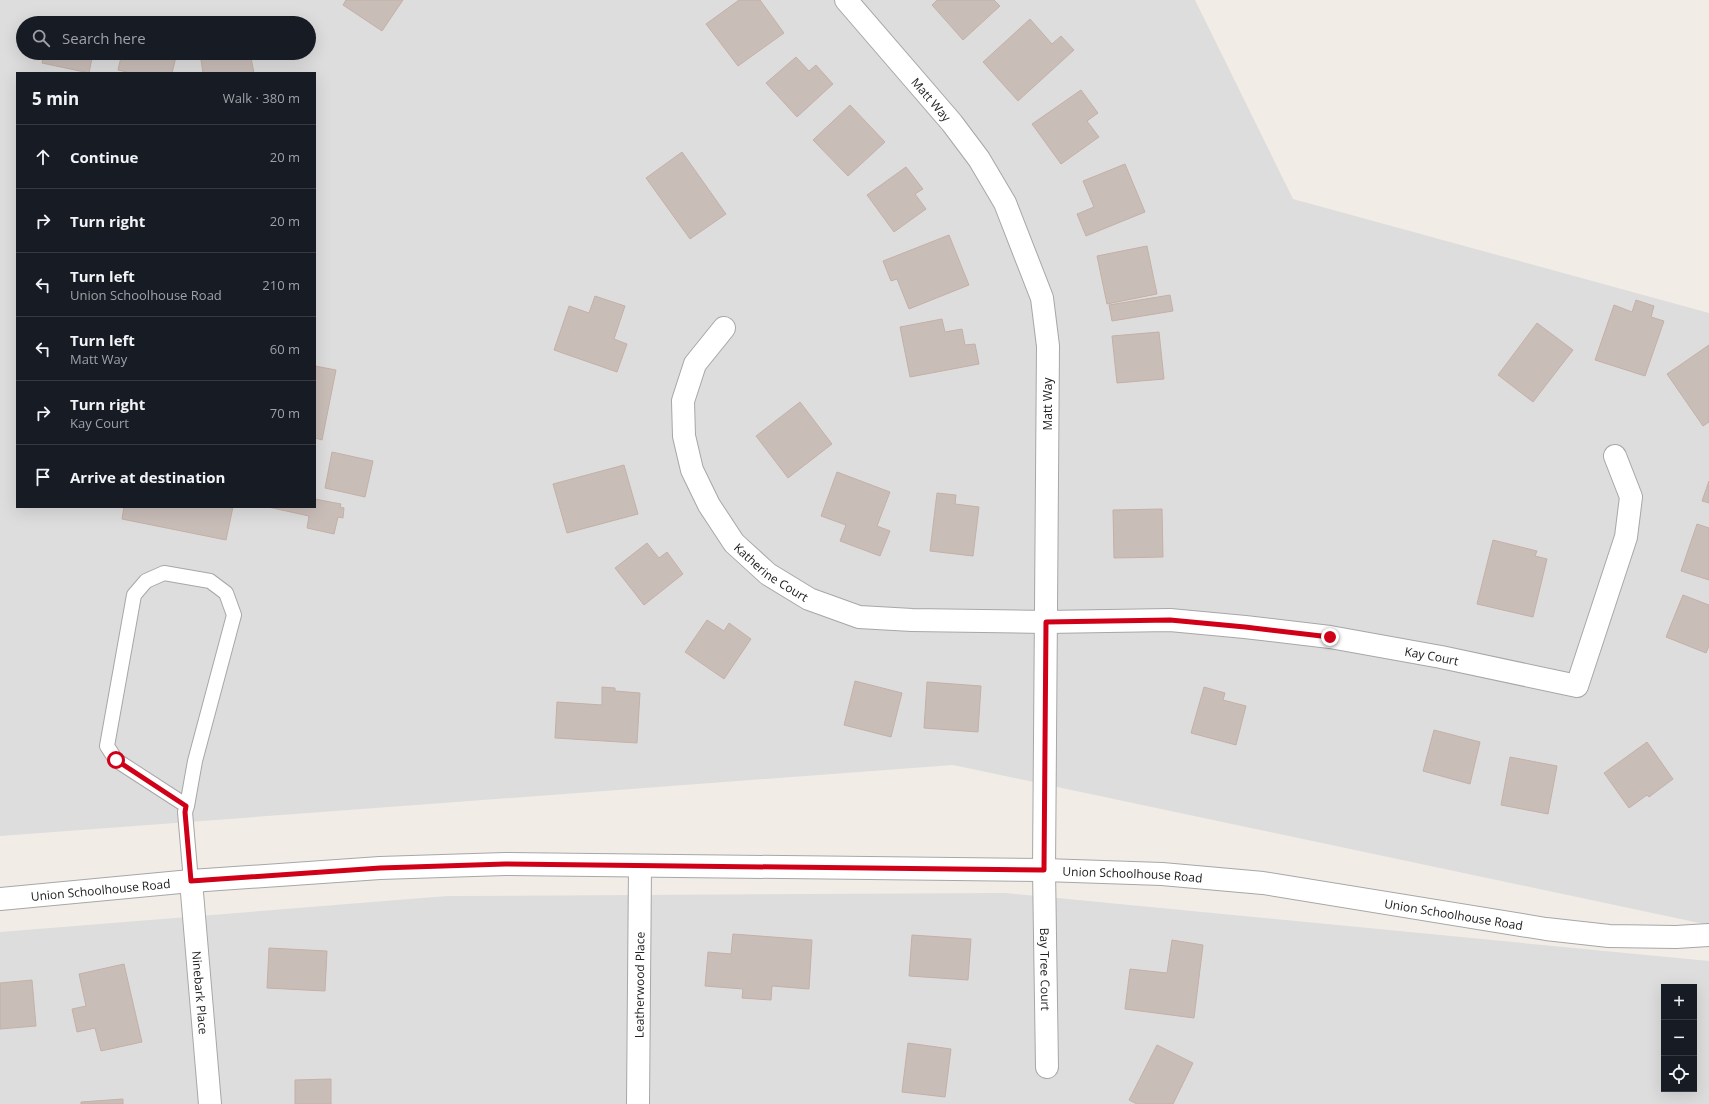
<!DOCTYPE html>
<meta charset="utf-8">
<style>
body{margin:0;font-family:"Open Sans",sans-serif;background:#242831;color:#f1f3f6}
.controls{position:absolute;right:12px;bottom:12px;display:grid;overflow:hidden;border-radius:0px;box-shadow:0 4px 16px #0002}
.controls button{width:36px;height:36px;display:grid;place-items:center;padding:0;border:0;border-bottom:1px solid #363941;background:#171b24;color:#f1f3f6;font:20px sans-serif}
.stop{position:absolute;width:12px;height:12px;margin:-9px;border:3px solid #d00018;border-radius:50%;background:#fff}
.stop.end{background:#d00018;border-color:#fff;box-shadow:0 1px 4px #0008}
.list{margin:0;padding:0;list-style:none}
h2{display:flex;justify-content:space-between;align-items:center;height:52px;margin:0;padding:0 16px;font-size:17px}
h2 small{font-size:13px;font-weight:400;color:#9ea1a6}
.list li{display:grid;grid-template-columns:26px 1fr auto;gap:12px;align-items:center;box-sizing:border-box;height:64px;padding:0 16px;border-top:1px solid #363941}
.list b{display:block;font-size:15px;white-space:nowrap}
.list p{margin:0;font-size:13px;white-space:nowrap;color:#9ea1a6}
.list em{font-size:13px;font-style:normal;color:#9ea1a6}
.icon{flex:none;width:22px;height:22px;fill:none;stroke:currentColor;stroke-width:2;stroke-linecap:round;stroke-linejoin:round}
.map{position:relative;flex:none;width:1709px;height:1104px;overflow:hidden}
.search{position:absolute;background:#171b24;box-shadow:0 4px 16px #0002;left:16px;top:16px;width:300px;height:44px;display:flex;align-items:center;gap:10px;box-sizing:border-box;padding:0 14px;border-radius:22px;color:#9ea1a6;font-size:15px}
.panel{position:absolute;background:#171b24;box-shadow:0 4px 16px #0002;left:16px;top:72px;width:300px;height:436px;border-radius:0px}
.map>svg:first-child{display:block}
.residential{fill:#dedddd;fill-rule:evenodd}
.building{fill:#c9bdb8;stroke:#c4b0a7}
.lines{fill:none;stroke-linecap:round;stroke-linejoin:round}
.service-casing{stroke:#a7a7a7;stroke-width:16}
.minor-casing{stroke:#a7a7a7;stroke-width:24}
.service{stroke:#fff;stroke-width:14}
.minor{stroke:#fff;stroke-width:22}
.route{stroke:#d00018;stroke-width:5}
.labels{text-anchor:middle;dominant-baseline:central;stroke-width:3;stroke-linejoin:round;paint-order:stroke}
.street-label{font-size:12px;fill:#202020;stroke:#fff}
</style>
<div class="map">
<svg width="1709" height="1104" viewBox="0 0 1709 1104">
<rect width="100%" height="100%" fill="#f1ece6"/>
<!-- residential -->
<g class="residential">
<path d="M0,0h1195l98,199 416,114v612l-756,-160 -953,71zM23,23h286v30h-286zM17,73h298v434h-298z"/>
<path d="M1005,893l704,68v143h-1709v-172l447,-36zM1664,987h30v102h-30z"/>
</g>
<!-- building -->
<g class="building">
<path d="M346,0h57l-21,31 -39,-26z"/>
<path d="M739,0h21l24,33 -46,33 -32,-42z"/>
<path d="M937,0h57l6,6 -37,34 -31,-35z"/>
<path d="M1030,19l22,25 9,-8 13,14 -56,51 -35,-39z"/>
<path d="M44,53h49l-4,20 -47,-10z"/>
<path d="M122,53h55l-5,20h-41l-13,-3z"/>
<path d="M200,53h50l4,20h-51z"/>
<path d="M796,57l13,14 7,-6 17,19 -36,33 -31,-34z"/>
<path d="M1081,90l17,23 -11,8 12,16 -38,27 -29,-40z"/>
<path d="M850,105l35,37 -37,34 -35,-36z"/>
<path d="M682,152l44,62 -36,25 -44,-61z"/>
<path d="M1125,164l20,48 -59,24 -9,-22 17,-7 -11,-26z"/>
<path d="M906,167l17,22 -8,5 11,15 -32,23 -27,-37z"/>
<path d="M949,235l20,50 -60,24 -12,-30 -6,2 -8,-20z"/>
<path d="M1147,246l10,48 -50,10 -10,-48z"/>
<path d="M1170,295l3,16 -61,10 -3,-16z"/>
<path d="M595,296l30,10 -11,33 13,5 -10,28 -63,-22 15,-44 20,7z"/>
<path d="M1636,300l18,6 -3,11 13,4 -19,55 -50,-16 19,-55 18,7z"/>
<path d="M942,319l3,13 17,-3 3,16 10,-1 4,20 -69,13 -10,-50z"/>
<path d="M1537,323l36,27 -40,52 -35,-27z"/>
<path d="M1159,332l5,47 -47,4 -5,-47z"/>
<path d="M1709,345v77l-6,4 -36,-52z"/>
<path d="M315,366l21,4 -14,70 -7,-2z"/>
<path d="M800,402l32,42 -44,34 -32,-42z"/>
<path d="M332,452l41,9 -8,36 -40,-9z"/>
<path d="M624,465l14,49 -71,19 -14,-49z"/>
<path d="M837,472l53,20 -13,34 13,5 -10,25 -40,-15 6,-16 -25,-9z"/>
<path d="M1709,481v22l-7,-2z"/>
<path d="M937,493l19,2 -1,9 24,3 -6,49 -43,-5z"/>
<path d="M315,499l26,5 -1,3 4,1 -1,10 -5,-1 -4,17 -27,-6 2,-12 -41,-9h47z"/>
<path d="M124,507h109l-7,33 -104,-21z"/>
<path d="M1162,509l1,48 -49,1 -1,-48z"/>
<path d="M1697,524l12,4v52l-28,-9z"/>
<path d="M1493,540l44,11 -2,5 12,3 -14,58 -56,-13z"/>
<path d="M647,543l12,15 8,-6 16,22 -39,31 -29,-37z"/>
<path d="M1683,595l26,10v41l-3,7 -40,-16z"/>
<path d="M707,620l17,11 5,-8 22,16 -27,40 -39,-27z"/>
<path d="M855,681l47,12 -11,44 -47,-12z"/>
<path d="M927,682l54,4 -3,46 -54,-4z"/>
<path d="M602,687l13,1v3l25,2 -3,50 -82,-5 2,-36 45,3z"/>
<path d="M1204,687l21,6 -2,7 23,6 -10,39 -45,-12z"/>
<path d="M1434,730l46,12 -10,42 -47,-13z"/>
<path d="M1647,742l26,37 -24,18 -2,-2 -18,13 -25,-35z"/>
<path d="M1510,757l47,9 -9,48 -47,-9z"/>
<path d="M733,934l79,6 -3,49 -37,-3 -1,14 -29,-2 1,-9 -38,-3 3,-34 23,2z"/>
<path d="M912,935l59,4 -3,41 -59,-4z"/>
<path d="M1172,940l31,5 -9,73 -69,-9 5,-40 37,4z"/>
<path d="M269,948l58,3 -2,40 -58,-3z"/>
<path d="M124,964l18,78 -41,9 -6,-23 -18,4 -5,-23 14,-3 -7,-32z"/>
<path d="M32,980l4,46 -36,3v-46z"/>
<path d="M908,1043l43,6 -6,48 -43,-5z"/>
<path d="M1157,1045l36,18 -20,41h-36l-8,-4z"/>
<path d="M331,1079v25h-36v-24z"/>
<path d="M123,1099v5h-42v-2z"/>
</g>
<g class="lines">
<!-- service casing -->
<g class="service-casing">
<path id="service" d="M187,806l-71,-46 -9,-14 27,-151 12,-14 18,-8 46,8 16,12 8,22 -39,146 -8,45 -2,6 6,69"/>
</g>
<!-- minor casing -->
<g class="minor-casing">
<g id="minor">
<path id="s1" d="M846,0l106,123 27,36 26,44 37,95 6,48 -4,524 3,197"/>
<path id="s2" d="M724,328l-29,36 -12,37 1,35 8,34 17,35 25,38 34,31 41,25 50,18 53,3 134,2 124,-2 75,7 85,10 111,20 136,29 49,-149 5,-40 -16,-41"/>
<path id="s3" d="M191,881l19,223"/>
<path id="s4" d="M0,899l191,-18 189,-13 125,-4 539,6 118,4 101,9 283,46 63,7 67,1 33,-2"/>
<path id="s5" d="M638,1104l2,-238"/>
</g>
</g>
<!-- service -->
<use href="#service" class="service"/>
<!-- minor -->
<use href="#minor" class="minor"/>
</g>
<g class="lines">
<!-- route -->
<path class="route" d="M116,760l70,46 -1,6 6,69 189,-13 125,-4 539,6 2,-248 124,-2 75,7 85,10"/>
</g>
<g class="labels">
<!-- street labels -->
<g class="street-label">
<text stroke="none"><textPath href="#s1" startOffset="131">Matt Way</textPath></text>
<text transform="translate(1047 404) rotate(-90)">Matt Way</text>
<text stroke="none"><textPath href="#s2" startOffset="287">Katherine Court</textPath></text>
<text stroke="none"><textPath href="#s2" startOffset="962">Kay Court</textPath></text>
<text stroke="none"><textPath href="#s4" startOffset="1134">Union Schoolhouse Road</textPath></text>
<text stroke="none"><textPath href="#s4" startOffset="101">Union Schoolhouse Road</textPath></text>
<text stroke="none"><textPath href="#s4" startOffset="1458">Union Schoolhouse Road</textPath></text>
<text stroke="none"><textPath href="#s1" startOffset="1032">Bay Tree Court</textPath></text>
<text stroke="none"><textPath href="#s5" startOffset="119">Leatherwood Place</textPath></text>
<text stroke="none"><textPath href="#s3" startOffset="112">Ninebark Place</textPath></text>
</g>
</g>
</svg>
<div class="controls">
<button>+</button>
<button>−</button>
<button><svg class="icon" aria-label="locate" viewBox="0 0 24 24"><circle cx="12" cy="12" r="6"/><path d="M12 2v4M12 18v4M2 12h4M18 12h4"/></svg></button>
</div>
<div class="stop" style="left:116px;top:760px"></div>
<div class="stop end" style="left:1330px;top:637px"></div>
<div class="search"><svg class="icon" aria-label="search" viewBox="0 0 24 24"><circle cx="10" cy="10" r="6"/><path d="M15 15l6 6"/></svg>Search here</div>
<section class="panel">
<h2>5 min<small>Walk · 380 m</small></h2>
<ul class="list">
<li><svg class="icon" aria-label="ahead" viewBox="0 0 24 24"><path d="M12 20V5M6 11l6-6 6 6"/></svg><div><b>Continue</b></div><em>20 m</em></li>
<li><svg class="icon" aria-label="right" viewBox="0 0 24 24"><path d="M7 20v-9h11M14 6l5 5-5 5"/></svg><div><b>Turn right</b></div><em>20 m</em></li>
<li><svg class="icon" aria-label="left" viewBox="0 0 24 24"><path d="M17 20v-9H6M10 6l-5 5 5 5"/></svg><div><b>Turn left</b><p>Union Schoolhouse Road</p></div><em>210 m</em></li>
<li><svg class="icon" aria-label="left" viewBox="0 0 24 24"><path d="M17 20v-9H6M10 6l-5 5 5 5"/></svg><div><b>Turn left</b><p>Matt Way</p></div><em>60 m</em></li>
<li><svg class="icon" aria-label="right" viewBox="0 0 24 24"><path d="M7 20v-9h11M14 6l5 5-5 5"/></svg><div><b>Turn right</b><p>Kay Court</p></div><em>70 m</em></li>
<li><svg class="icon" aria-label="arrive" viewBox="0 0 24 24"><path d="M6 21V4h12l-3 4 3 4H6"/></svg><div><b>Arrive at destination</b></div></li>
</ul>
</section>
</div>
